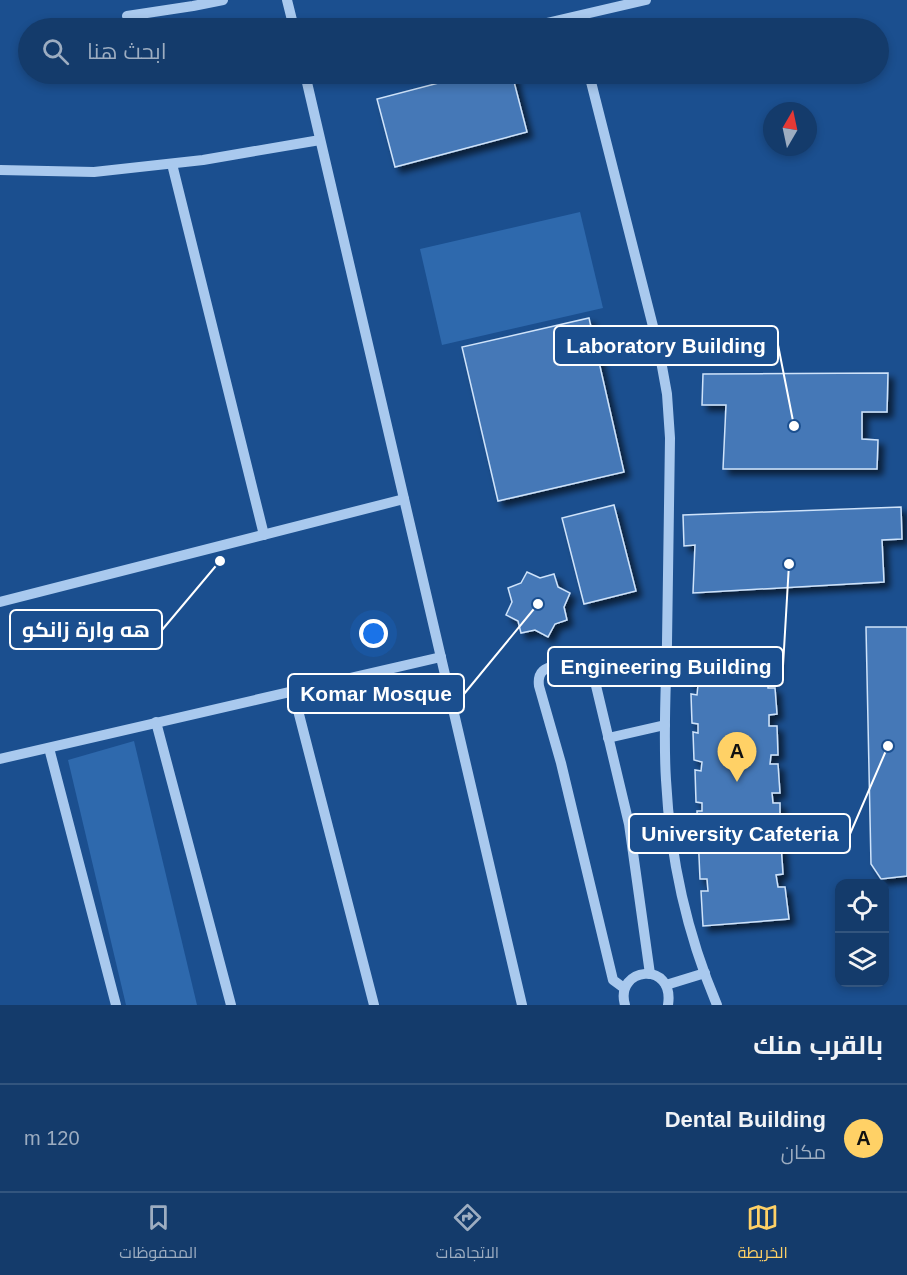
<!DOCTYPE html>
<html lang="ar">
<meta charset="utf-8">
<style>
body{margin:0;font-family:Arial,Cairo,sans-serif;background:#1d4271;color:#f1f3f6;direction:rtl}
.controls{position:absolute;right:18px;bottom:18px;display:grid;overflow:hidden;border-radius:12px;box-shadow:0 3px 9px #0003}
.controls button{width:54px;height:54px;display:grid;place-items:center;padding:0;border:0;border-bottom:2px solid #33557e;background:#143b6b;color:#f1f3f6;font:30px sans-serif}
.compass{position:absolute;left:763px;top:102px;width:54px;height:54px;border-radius:50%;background:#143b6b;box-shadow:0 3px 9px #0003;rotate:9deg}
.you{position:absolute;left:374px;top:634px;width:21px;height:21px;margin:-15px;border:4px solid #fff;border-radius:50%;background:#1a73e8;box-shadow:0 0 0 9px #1a73e833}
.badge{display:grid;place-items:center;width:39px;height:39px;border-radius:50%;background:#ffd166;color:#111;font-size:20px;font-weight:700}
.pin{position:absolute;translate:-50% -50px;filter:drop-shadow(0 2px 3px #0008)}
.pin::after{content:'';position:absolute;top:32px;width:21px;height:18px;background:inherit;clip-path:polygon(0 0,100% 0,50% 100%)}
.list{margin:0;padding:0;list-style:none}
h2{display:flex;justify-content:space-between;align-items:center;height:78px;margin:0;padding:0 24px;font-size:26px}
h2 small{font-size:20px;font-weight:400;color:#9dadc1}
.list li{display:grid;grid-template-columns:39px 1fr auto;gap:18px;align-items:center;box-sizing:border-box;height:108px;padding:0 24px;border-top:2px solid #33557e}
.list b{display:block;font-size:22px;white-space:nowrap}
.list p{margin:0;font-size:20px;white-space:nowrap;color:#9dadc1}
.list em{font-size:20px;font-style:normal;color:#9dadc1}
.icon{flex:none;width:33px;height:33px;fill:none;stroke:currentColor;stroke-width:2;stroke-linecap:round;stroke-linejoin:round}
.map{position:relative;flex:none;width:907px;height:1005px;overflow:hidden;direction:ltr}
.search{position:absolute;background:#143b6b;box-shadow:0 3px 9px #0003;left:18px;right:18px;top:18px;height:66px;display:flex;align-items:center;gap:15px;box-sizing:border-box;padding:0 21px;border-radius:33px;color:#9dadc1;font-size:22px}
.sheet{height:186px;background:#143b6b}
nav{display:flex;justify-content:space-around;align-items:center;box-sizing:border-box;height:84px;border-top:2px solid #33557e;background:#143b6b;font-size:16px;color:#9dadc1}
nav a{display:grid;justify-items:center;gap:3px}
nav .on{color:#ffd166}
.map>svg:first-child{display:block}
.green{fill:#2e69ad}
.building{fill:#4478b7;stroke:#cfe3fa;stroke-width:1.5;filter:url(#shadow)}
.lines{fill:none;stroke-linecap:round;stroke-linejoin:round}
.minor{stroke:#a9c9ee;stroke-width:10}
.leader{fill:none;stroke:#fff;stroke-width:2}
.callout-dot{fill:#fff;stroke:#1b4f8f;stroke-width:2}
.callout{fill:#1b4f8f;stroke:#fff;stroke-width:2}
.callout-label{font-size:21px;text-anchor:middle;font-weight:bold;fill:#fff}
</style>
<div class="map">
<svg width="907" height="1005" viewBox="0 0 907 1005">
<defs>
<filter id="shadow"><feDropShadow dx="5.5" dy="5.5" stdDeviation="3" flood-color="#0009"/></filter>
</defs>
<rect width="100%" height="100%" fill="#1b4f8f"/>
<!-- green -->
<g class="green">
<path d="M580,212l23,96 -161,37 -22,-96z"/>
<path d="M134,741l63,264h-71l-58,-245z"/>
</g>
<!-- building -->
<g class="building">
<path d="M473,74h39l15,58 -132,35 -18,-68z"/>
<path d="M589,318l35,154 -126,29 -36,-154z"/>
<path d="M888,373l-1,39h-25v27l16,1 -1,29h-154l3,-64h-24l1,-31z"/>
<path d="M614,505l22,86 -52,13 -22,-86z"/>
<path d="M901,507l1,32 -20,1 2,42 -191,11 2,-48 -11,1 -1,-31z"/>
<path d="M527,572l13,6 14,-4 4,13 12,6 -6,14 3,13 -12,4 -7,13 -13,-7 -14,3 -3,-12 -12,-6 6,-13 -4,-14 13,-5z"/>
<path d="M866,627h41v249l-26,3 -10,-15z"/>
<path d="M776,648l-1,30h-7v10h7l2,26 -8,1v11h8l1,29h-7l-1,9h8l2,29h-8l1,10h7v29l-6,1 1,11h6l2,30 -7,1 2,12h7l4,32 -86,7 -2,-35h7l-1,-12h-7l-3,-68h5v-8l-6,-1 -1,-32 6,1 1,-9 -8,-2 -1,-28 5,1v-9l-6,-1 -1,-29 6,1 1,-10 -7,-1 -1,-29z"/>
</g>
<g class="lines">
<!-- minor -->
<g class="minor">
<path d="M287,0l7,28"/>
<path d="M127,16l66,-10 30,-6"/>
<path d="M525,28l121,-28"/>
<path d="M305,74l217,931"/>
<path d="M589,74l70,276 8,44 3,44c-1,69 -2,137 -3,205 -1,46 -4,91 -1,137 4,77 21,154 51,225"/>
<path d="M172,164l92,371"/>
<path d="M0,170l94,2 109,-12 117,-20"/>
<path d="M0,602l404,-103"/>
<path d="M293,691l81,314"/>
<path d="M156,722l75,283"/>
<path d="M608,738l57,-13"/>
<path d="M49,748l67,257"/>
<path d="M0,759l441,-102"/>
<path d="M666,985l39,-12"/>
<path d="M624,988l-11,-8 -52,-217 -22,-77c-2,-16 7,-18 20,-22 4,-1 10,-3 14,-3 9,-1 16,6 20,12l36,151 21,150"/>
<path d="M625,1005c-11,-38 50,-45 43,0"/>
</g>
</g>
<!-- callouts -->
<path class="leader" d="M794 426L778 345M220 561L162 630M789 564L783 666M538 604L464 694M888 746L850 834"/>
<g class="callout-dot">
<circle cx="794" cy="426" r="6"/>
<circle cx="220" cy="561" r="6"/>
<circle cx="789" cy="564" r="6"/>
<circle cx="538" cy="604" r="6"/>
<circle cx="888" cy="746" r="6"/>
</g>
<g class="callout">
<rect x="554" y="326" width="224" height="39" rx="6"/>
<rect x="10" y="610" width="152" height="39" rx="6"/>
<rect x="548" y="647" width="235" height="39" rx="6"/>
<rect x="288" y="674" width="176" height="39" rx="6"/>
<rect x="629" y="814" width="221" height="39" rx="6"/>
</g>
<g class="callout-label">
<text x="666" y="353">Laboratory Building</text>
<text x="86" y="637">هه وارة زانكو</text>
<text x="666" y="674">Engineering Building</text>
<text x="376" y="701">Komar Mosque</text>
<text x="740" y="841">University Cafeteria</text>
</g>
</svg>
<div class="controls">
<button><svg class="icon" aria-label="locate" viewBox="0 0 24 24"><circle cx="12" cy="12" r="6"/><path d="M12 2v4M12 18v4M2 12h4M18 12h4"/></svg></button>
<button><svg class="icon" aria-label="layers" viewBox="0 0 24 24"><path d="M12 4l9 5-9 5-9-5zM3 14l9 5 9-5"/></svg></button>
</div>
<svg class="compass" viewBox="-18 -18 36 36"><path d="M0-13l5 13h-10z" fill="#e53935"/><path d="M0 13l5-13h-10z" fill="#9dadc1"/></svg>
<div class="you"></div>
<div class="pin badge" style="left:737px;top:782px">A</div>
<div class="search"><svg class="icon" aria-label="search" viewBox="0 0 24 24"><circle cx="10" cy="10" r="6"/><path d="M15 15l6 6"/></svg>ابحث هنا</div>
</div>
<section class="sheet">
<h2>بالقرب منك<small></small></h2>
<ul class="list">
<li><span class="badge">A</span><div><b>Dental Building</b><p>مكان</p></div><em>120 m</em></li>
</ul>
</section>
<nav>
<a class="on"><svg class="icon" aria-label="map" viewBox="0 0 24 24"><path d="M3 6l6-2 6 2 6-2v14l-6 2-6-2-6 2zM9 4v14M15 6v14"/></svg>الخريطة</a>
<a><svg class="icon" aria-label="directions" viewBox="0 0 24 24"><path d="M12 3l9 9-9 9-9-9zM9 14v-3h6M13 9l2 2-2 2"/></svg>الاتجاهات</a>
<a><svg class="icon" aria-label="saved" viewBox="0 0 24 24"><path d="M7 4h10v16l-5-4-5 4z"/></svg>المحفوظات</a>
</nav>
